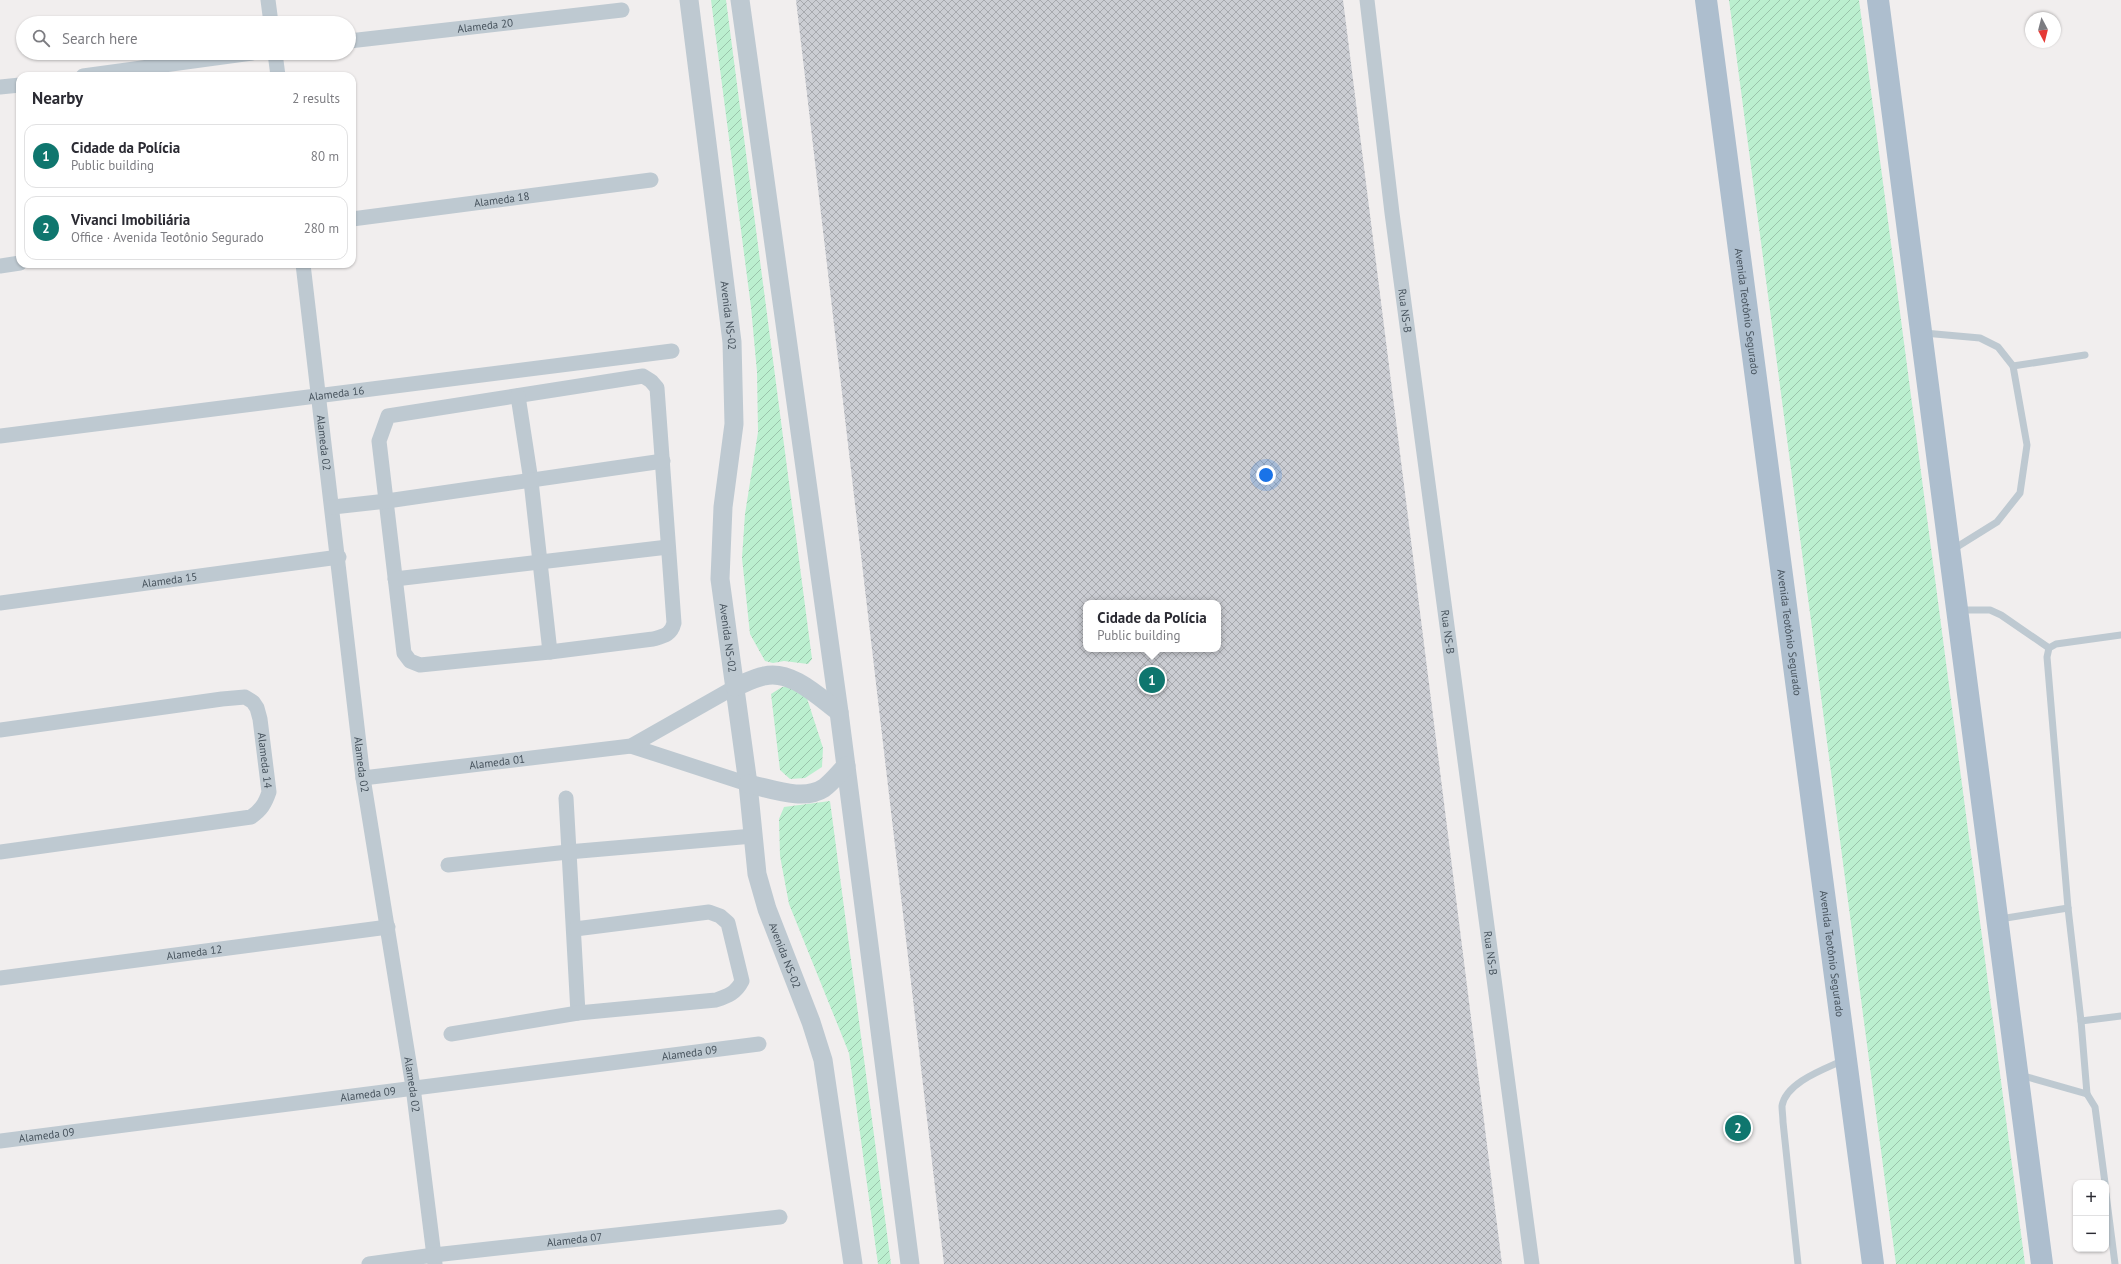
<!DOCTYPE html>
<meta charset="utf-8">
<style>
body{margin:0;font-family:"PT Sans",sans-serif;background:#f7f7f7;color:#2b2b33}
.controls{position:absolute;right:12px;bottom:12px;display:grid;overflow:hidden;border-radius:8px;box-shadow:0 1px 3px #0004}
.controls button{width:36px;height:36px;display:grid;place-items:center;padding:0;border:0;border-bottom:1px solid #e1e1e2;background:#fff;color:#2b2b33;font:20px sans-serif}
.compass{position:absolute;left:2025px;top:12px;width:36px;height:36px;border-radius:50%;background:#fff;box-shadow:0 1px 3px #0004;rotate:173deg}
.you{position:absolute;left:1266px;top:475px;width:14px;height:14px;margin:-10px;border:3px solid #fff;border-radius:50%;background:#1a73e8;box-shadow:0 0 0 6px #1a73e833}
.badge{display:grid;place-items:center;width:26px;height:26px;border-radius:50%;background:#0f766e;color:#fff;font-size:13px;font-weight:700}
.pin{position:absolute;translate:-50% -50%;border:2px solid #fff;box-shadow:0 1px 4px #0006}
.popup{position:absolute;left:1083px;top:600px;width:138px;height:52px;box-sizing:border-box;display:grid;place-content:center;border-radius:8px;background:#fff;filter:drop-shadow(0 1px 3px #0005);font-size:13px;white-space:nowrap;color:#7c7c81}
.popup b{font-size:15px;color:#2b2b33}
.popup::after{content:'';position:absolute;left:50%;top:100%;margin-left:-8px;border:8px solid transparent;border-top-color:#fff}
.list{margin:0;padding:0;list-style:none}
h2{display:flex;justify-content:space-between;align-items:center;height:52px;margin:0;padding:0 16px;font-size:17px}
h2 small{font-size:13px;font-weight:400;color:#7c7c81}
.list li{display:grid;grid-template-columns:26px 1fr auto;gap:12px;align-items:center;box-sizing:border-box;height:64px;margin:0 8px 8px;padding:0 8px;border:1px solid #e1e1e2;border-radius:12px}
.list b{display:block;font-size:15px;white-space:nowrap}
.list p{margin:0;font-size:13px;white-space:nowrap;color:#7c7c81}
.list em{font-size:13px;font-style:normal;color:#7c7c81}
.icon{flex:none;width:22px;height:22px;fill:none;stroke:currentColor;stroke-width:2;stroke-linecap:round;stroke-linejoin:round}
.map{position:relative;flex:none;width:2121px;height:1264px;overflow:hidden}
.search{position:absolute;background:#fff;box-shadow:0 1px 3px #0004;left:16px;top:16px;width:340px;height:44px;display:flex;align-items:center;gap:10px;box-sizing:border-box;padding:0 14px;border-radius:22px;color:#7c7c81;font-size:15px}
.panel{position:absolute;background:#fff;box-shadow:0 1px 3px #0004;left:16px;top:72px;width:340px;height:196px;border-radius:12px}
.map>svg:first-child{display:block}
.garden{fill:url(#garden-furrows)}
.building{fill:url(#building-cross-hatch);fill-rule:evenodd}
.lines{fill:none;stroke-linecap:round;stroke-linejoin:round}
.service{stroke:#bec9d1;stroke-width:7}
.minor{stroke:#bec9d1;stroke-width:15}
.tertiary{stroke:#bec9d1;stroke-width:19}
.primary{stroke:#adbece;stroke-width:22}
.labels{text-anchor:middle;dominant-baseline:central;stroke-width:3;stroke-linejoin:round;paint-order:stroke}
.street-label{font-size:11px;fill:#46525c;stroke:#fff}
</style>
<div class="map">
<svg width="2121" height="1264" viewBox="0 0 2121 1264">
<defs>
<pattern id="garden-furrows" width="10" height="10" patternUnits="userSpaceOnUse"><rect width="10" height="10" fill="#bbefcf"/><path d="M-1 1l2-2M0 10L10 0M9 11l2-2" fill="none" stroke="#9ac4ab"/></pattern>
<pattern id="building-cross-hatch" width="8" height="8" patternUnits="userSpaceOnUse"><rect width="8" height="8" fill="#cbcdd3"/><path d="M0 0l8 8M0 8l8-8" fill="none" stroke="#a7a9ae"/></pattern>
</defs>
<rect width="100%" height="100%" fill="#f1eeee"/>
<!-- garden -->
<g class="garden">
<path d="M711,0h15l86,659 -4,5 -24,-3 -11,2 -8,-2 -15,-27 -8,-76 3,-44 13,-82 -1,-60 -6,-65z"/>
<path d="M1729,0h130l166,1264h-129z"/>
<path d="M794,685l11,7 18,56 -1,19 -17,11 -15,1 -10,-9 -9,-76 11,-7z"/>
<path d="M830,801l61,463h-13l-29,-211 -60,-149 -9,-48 -1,-37 5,-12z"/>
</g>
<!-- building -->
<path class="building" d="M796,0h547l159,1264h-558zM1086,603h132v46h-132z"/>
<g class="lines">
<!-- service -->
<g class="service">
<path d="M1924,333l56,5 18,9 15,19 14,79 -7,48 -23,29 -45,28"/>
<path d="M2013,366l72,-11"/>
<path d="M1959,610h31l11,5 48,33"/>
<path d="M2121,635l-65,9 -7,4 -2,9 21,251 13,113 40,-5"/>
<path d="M2000,919l68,-11"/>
<path d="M2081,1021l6,73"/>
<path d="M2020,1075l67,19 8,13 10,76"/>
<path d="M2106,1194l9,70"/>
<path d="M1798,1264l-15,-142c0,-5 -1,-11 -1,-16 4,-24 43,-37 62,-46"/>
</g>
<!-- minor -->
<g class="minor">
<path d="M268,0l3,23"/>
<path id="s1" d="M1367,0l25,213 140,1051"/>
<path id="s2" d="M349,41l273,-31"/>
<path d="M275,53l3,23"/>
<path d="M83,76l169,-23"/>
<path d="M0,87l20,-2"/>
<path id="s3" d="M352,219l299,-39"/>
<path id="s4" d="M303,264l60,514 50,309 22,177"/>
<path d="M0,266l20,-3"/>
<path d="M643,376l8,5 6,7 17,235c-3,12 -10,13 -21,16l-103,13 -130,13 -10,-4 -6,-8 -25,-212 9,-25z"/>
<path d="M518,396l13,85 19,171"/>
<path id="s5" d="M0,436l672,-85"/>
<path d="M333,507l54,-6 276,-40"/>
<path d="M395,579l273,-32"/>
<path id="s6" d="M0,603l339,-46"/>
<path id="s7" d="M0,730l222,-31 23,-2 8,5 4,6 3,11 9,73c-4,12 -8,18 -18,25l-251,35"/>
<path d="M631,746l117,38"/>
<path id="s8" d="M363,778l268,-32 104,-59"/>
<path d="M566,798l12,215"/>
<path d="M448,865l120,-13 185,-16"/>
<path id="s9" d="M0,978l388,-51"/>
<path d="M451,1034l127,-21 138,-13c12,-4 20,-7 26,-19l-14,-58 -8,-7 -11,-4 -134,17"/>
<path id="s10" d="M0,1141l759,-97"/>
<path id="s11" d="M369,1264l65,-9 346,-38"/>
</g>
<!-- tertiary -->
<g class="tertiary">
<path id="s12" d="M689,0l43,342 2,82 -11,83 -3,72 28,205 9,90 10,35 44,113 12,38 30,204"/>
<path d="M740,0l99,712 71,552"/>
<path d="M735,687c10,-4 19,-9 29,-11 27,-7 55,21 75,36"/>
<path d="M748,784c22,4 55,18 76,4 8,-6 15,-15 22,-22"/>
</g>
<!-- primary -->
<g class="primary">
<path id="s13" d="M1706,0l167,1264"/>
<path d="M1878,0l164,1264"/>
</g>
</g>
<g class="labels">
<!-- street labels -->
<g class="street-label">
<text stroke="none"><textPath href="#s2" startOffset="137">Alameda 20</textPath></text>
<text stroke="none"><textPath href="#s3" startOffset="151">Alameda 18</textPath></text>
<text stroke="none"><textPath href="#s1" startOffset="313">Rua NS-B</textPath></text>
<text stroke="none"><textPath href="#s13" startOffset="314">Avenida Teotônio Segurado</textPath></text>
<text stroke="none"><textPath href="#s12" startOffset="318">Avenida NS-02</textPath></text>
<text stroke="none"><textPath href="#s5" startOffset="339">Alameda 16</textPath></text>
<text stroke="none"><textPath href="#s4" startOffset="180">Alameda 02</textPath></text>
<text stroke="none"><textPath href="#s6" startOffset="171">Alameda 15</textPath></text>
<text stroke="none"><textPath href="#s1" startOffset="637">Rua NS-B</textPath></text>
<text stroke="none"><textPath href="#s13" startOffset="638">Avenida Teotônio Segurado</textPath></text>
<text stroke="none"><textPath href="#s12" startOffset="642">Avenida NS-02</textPath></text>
<text stroke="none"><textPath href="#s7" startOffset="317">Alameda 14</textPath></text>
<text stroke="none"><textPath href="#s8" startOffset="135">Alameda 01</textPath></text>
<text stroke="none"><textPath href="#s4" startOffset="504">Alameda 02</textPath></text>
<text stroke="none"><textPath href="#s9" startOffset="196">Alameda 12</textPath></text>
<text stroke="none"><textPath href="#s1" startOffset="961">Rua NS-B</textPath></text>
<text stroke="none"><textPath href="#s13" startOffset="962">Avenida Teotônio Segurado</textPath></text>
<text stroke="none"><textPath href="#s12" startOffset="966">Avenida NS-02</textPath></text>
<text stroke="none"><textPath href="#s10" startOffset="695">Alameda 09</textPath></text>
<text stroke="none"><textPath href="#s4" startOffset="828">Alameda 02</textPath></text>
<text stroke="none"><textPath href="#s10" startOffset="371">Alameda 09</textPath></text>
<text stroke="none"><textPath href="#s10" startOffset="47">Alameda 09</textPath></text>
<text stroke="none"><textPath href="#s11" startOffset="207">Alameda 07</textPath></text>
</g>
</g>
</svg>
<div class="controls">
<button>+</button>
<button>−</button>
</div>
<svg class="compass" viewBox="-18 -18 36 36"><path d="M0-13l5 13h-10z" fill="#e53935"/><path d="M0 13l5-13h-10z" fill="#7c7c81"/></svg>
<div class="you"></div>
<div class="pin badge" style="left:1152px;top:680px">1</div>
<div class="popup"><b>Cidade da Polícia</b>Public building</div>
<div class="pin badge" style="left:1738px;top:1128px">2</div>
<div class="search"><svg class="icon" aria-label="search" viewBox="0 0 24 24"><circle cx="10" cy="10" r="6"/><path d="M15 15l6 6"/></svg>Search here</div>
<section class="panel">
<h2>Nearby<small>2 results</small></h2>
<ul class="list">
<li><span class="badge">1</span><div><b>Cidade da Polícia</b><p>Public building</p></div><em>80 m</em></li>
<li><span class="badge">2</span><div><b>Vivanci Imobiliária</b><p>Office · Avenida Teotônio Segurado</p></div><em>280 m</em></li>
</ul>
</section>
</div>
